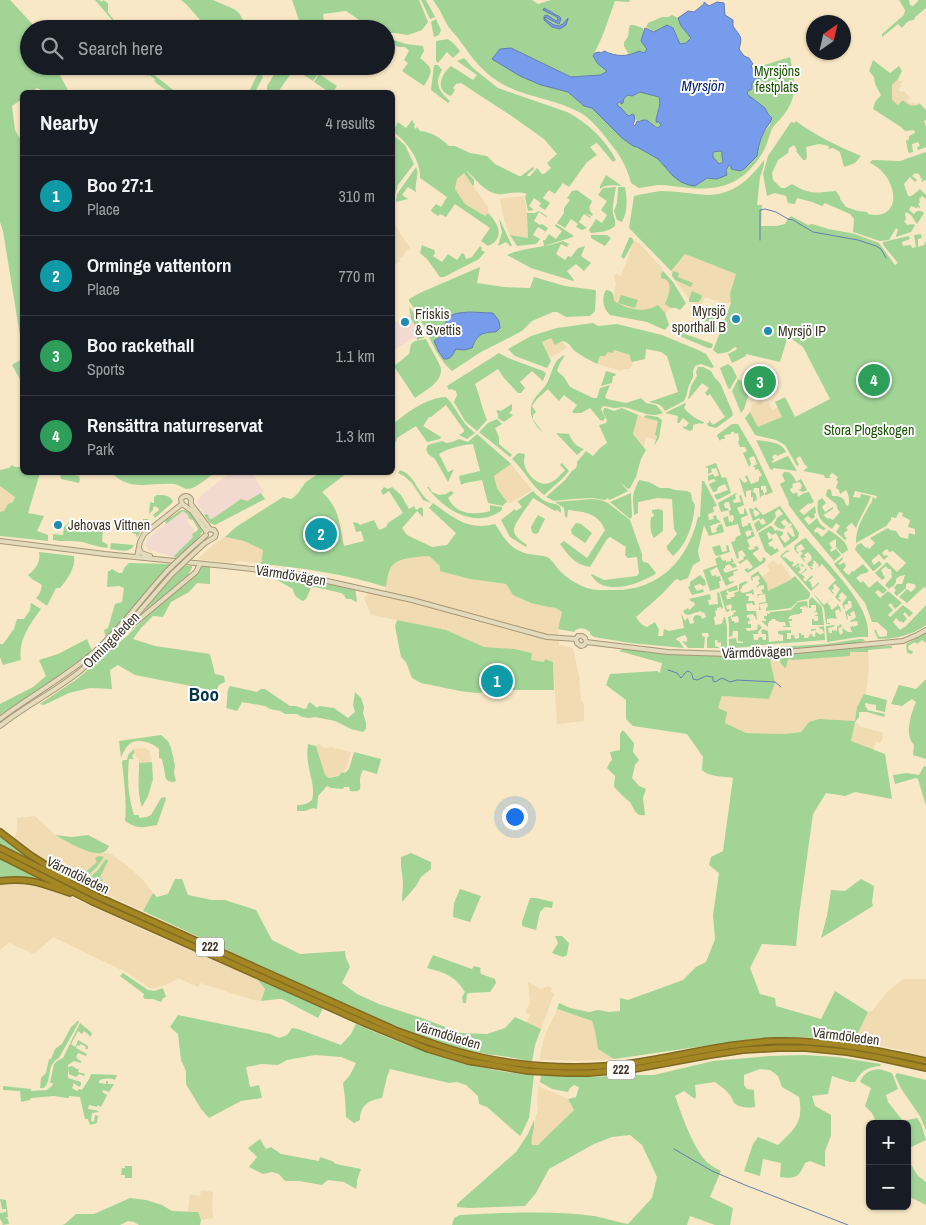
<!DOCTYPE html>
<meta charset="utf-8">
<style>
body{margin:0;font-family:"Archivo Narrow",sans-serif;background:#20242c;color:#f1f3f6}
.controls{position:absolute;right:15px;bottom:15px;display:grid;overflow:hidden;border-radius:8px;box-shadow:0 1px 4px #0004}
.controls button{width:45px;height:45px;display:grid;place-items:center;padding:0;border:0;border-bottom:1px solid #363941;background:#171b24;color:#f1f3f6;font:25px sans-serif}
.compass{position:absolute;left:806px;top:15px;width:45px;height:45px;border-radius:50%;background:#171b24;box-shadow:0 1px 4px #0004;rotate:34deg}
.you{position:absolute;left:514px;top:816px;width:18px;height:18px;margin:-12px;border:4px solid #fff;border-radius:50%;background:#1a73e8;box-shadow:0 0 0 8px #1a73e833}
.badge{display:grid;place-items:center;width:32px;height:32px;border-radius:50%;background:#7c3aed;color:#fff;font-size:16px;font-weight:700}
.pin{position:absolute;translate:-50% -50%;border:2px solid #fff;box-shadow:0 1px 5px #0006}
.list{margin:0;padding:0;list-style:none}
h2{display:flex;justify-content:space-between;align-items:center;height:65px;margin:0;padding:0 20px;font-size:21px}
h2 small{font-size:16px;font-weight:400;color:#9ea1a6}
.list li{display:grid;grid-template-columns:32px 1fr auto;gap:15px;align-items:center;box-sizing:border-box;height:80px;padding:0 20px;border-top:1px solid #363941}
.list b{display:block;font-size:19px;white-space:nowrap}
.list p{margin:0;font-size:16px;white-space:nowrap;color:#9ea1a6}
.list em{font-size:16px;font-style:normal;color:#9ea1a6}
.icon{flex:none;width:28px;height:28px;fill:none;stroke:currentColor;stroke-width:2;stroke-linecap:round;stroke-linejoin:round}
.map{position:relative;flex:none;width:926px;height:1225px;overflow:hidden}
.search{position:absolute;background:#171b24;box-shadow:0 1px 4px #0004;left:20px;top:20px;width:375px;height:55px;display:flex;align-items:center;gap:12px;box-sizing:border-box;padding:0 18px;border-radius:28px;color:#9ea1a6;font-size:19px}
.panel{position:absolute;background:#171b24;box-shadow:0 1px 4px #0004;left:20px;top:90px;width:375px;height:385px;border-radius:8px}
.map>svg:first-child{display:block}
.commercial{fill:#f2dad0}
.built{fill:#f0dbb2}
.green{fill:#a2d496;fill-rule:evenodd}
.water{fill:#769ceb;stroke:#647db0;fill-rule:evenodd}
.lines{fill:none;stroke-linecap:round;stroke-linejoin:round}
.stream{stroke:#647db0;stroke-width:1}
.secondary-casing{stroke:#a69676;stroke-width:6}
.highway-casing{stroke:#7f6a23;stroke-width:8}
.secondary{stroke:#e4dbbd;stroke-width:4}
.highway{stroke:#a48722;stroke-width:5}
.secondary-bridge-casing{stroke:#a69676;stroke-width:6;stroke-linecap:butt}
.secondary-bridge{stroke:#e4dbbd;stroke-width:4}
.poi-dot{fill:#1e8bb1;stroke:#fff;stroke-width:2}
.labels{text-anchor:middle;dominant-baseline:central;stroke-width:4;stroke-linejoin:round;paint-order:stroke}
.shield{fill:#fff;stroke:#767167;stroke-width:1}
.shield-label{font-size:12px;font-weight:bold;fill:#3b3426}
.park-label{font-size:14px;fill:#1a5503;stroke:#fff}
.poi-label{font-size:14px;fill:#3b3426;stroke:#fff;text-anchor:start}
.street-label{font-size:14px;fill:#3b3426;stroke:#fff}
.water-label{font-size:15px;font-style:italic;fill:#04247e;stroke:#fff}
.district-label{font-size:19px;font-weight:bold;fill:#003446;stroke:#fff}
</style>
<div class="map">
<svg width="926" height="1225" viewBox="0 0 926 1225">
<rect width="100%" height="100%" fill="#f9e8c5"/>
<!-- commercial -->
<g class="commercial">
<path d="M408,315l3,1v3l6,10v11l-4,-2 -20,13v-27l4,-3 1,1z"/>
<path d="M231,473h21l12,18 -17,10 -11,1 -23,17h-3l-5,-5 -1,1 -8,-13 6,-8z"/>
<path d="M183,510l6,8 -2,4 8,9 -3,3 2,3 -20,20 -25,-7 -4,-5 2,-6z"/>
</g>
<!-- built -->
<g class="built">
<path d="M898,79l2,3 2,-2 1,1 -3,3 2,2 -4,3 3,3 3,-1 6,7 -3,2 4,4 2,-2 2,2 4,-2 7,9 -21,-3 -13,-7v-16z"/>
<path d="M464,173l24,34v6l-3,3 -20,-12 -10,-15 2,-10z"/>
<path d="M522,196h2l3,16 1,26 -18,-3 -6,-15 -4,-21z"/>
<path d="M392,221l18,27 -5,4 -2,5 -4,2 1,2 -7,5z"/>
<path d="M634,241l5,2 24,26v2l10,11 12,20 1,1 -6,7 -4,-2h-4l-4,2 -3,5 4,10 -56,-11 1,-22 2,-7 -2,-10 3,-1 4,2z"/>
<path d="M685,254l52,20 -7,20 1,9h-8l-15,-5h-3l-5,9 -11,-8 -17,-23 -1,-5z"/>
<path d="M551,337l11,4 5,7 -17,10 -8,-16z"/>
<path d="M613,350l18,5 2,8 -3,6h-6l-3,2 -24,-7 3,-8z"/>
<path d="M761,400l3,5 5,-2 3,7 6,-3 4,10 -24,10 -8,-15 2,-8h3z"/>
<path d="M638,415l20,6 1,6 -3,13 -10,-3 -2,9 -11,-12z"/>
<path d="M511,464l21,26 -21,13 -4,-1 -10,-14 -3,-12z"/>
<path d="M0,486l15,10 -2,6 -9,9 -4,1z"/>
<path d="M225,537l19,4 19,9 -2,14 -22,-3 -6,2 -36,-4 17,-15z"/>
<path d="M429,556l11,10 30,13 36,5 7,11 18,8 17,4 8,1 6,4 -4,17 1,16 14,3 6,28 2,24 3,5v16l-27,3 -4,-62 -8,-3 -1,3 -13,-2 1,-7 -17,-4 -31,-2 -38,-17 -75,-15 -7,-17 5,-7 15,3 6,-26 5,-5 16,-6z"/>
<path d="M774,560l4,5 3,-2 11,15 -24,13 -1,-7 -5,-7 8,-6 -3,-6z"/>
<path d="M846,652h22l1,14 -3,28h-2l-9,27 6,6 21,5 1,6 -3,5 -4,-1 -3,8 -22,-9 4,-19h-46l-8,10 -16,2 -39,-1 -21,-10 -7,-15 4,-12 47,3 6,-16 -6,-23 12,-3z"/>
<path d="M319,744l5,4h5l1,-1 21,5 -4,15 -7,7 -11,4 -4,-3 -9,-29z"/>
<path d="M147,748v2h2l3,11 -13,2 -1,-6h-2l-1,-2 -1,-1v-5z"/>
<path d="M35,816l20,19 33,16 23,3 14,10 17,15 11,14 -10,18 -49,-22 -20,-11h-4l-29,-18 -28,-21 2,-2 2,-7v-12z"/>
<path d="M12,882h11l17,3 13,4 106,48 98,42 8,10 -4,12 -8,-1 -53,-17 -2,4 -20,-9 -2,2 -11,5 -10,3h-5l-22,-15 -75,-36 -19,17 -25,-11 -9,7v-65z"/>
<path d="M903,979h23v78l-24,-7 -48,-9 14,-29 4,-1 15,-19z"/>
<path d="M528,982l13,7 7,-3 4,2 -1,4 3,2 -13,35 -15,-6 4,-8 -5,-3 5,-9z"/>
<path d="M557,1010l35,11 3,10 3,18 16,10 -35,2 -39,-1 1,-10 4,-15z"/>
<path d="M538,1086l30,13 6,11 -33,33 -6,2h-3l-1,-7 4,-13 1,-11h1l1,-8 -1,-1z"/>
<path d="M201,1190l12,2 -1,13 1,13 -12,2 -3,-8 -10,-1 2,-16 10,1z"/>
</g>
<!-- green -->
<g class="green">
<path d="M0,0h10l27,29h-8v37h26l14,26h-24l-8,-4 -6,4h-9v7l-10,7 3,24 7,12v206l-19,-117 -3,-9z"/>
<path d="M95,0h4l3,2 1,-2 5,3v9l12,17z"/>
<path d="M181,0h32l21,9 5,4 9,16h-40l-21,-24z"/>
<path d="M292,0h127l9,22 -6,8 -14,5 -14,-2h-8v-4h-27l-1,-10 -12,-8 -23,3 2,15h-23z"/>
<path d="M421,0h5l9,17 -5,2z"/>
<path d="M433,0h99l6,4 13,-4h79l-1,2 -14,-1 -13,36 -9,19 5,8 9,7 -6,4 -30,2 -33,-16 3,24 27,7 16,14 8,2 33,32 33,19 15,17 31,3 3,-1 10,1 9,-9 3,-5 2,1v3l9,2 4,-2 13,-13c1,-12 5,-23 13,-31 -4,-19 -9,-20 -23,-31l1,-3 4,-2v-6l7,-5v-2h-3l-4,-7 38,-12c4,21 9,37 -5,56 -3,5 -8,9 -12,14 -4,7 -5,17 -10,25 -18,30 -40,39 -74,36 -10,-1 -21,-3 -31,-3 -6,1 -13,2 -19,3l-8,-5c-4,-16 -11,-28 -21,-40 -8,-11 -18,-23 -29,-30 -28,-16 -63,-16 -88,-35 -15,-11 -25,-26 -35,-40 -5,-6 -11,-12 -14,-19 -3,-7 -6,-12 -11,-19z"/>
<path d="M899,0h10l1,5 3,1 5,-5v-1h8v8l-11,9 -1,3c-6,0 -8,3 -12,8l-4,-4 -16,13v-3l22,-19 1,-5z"/>
<path d="M672,15l6,3 3,8 11,12 -6,5 -6,1 -5,-12 -13,-5 -7,5 -9,-5 2,-4 14,-6h6z"/>
<path d="M436,19l5,11 -2,5 -5,2 -3,-15z"/>
<path d="M630,25h4l9,3 1,4 -2,9 5,8 -3,4 -5,-2 -10,4 -5,-9v-4c7,-7 3,-10 6,-17z"/>
<path d="M386,39l8,1 12,4 17,2 1,5 -4,7c14,11 13,13 4,28l-22,-15 6,-8 -4,-3 5,-9 -4,-4h-7l-7,-4 -5,7z"/>
<path d="M448,39l6,5 6,7 -7,7 -6,-6 -9,11 -2,-2v-20z"/>
<path d="M464,58l10,11 24,19 69,24c21,11 38,27 49,48l-3,2 -16,-19 -2,1 -5,3 7,8 -10,7 -18,25 -6,-4 -8,11 -6,-4 -6,8 7,5 -5,7 -6,-4 2,-3 -7,-5 -5,8 5,4 -6,1 -3,-15 2,-2c-9,-3 -15,-1 -24,0 -16,2 -26,-14 -36,-23v1l7,8v5l-1,1 -9,-13 -7,6 -2,10 10,15 20,12 3,-3c10,10 18,25 0,33l-7,-5 9,-13 -35,-24 -9,13 -6,-3 -2,2 -6,-4 -1,-2 5,-6 5,3 6,-10 -27,-19c1,-17 -13,-37 -27,-46l5,-10 8,6 6,-8 3,5 -1,2 2,2 1,-2 3,4c12,1 21,7 29,15h6l15,7 17,3 8,8 24,12h2l12,-9 1,2 -6,5 -1,2h3l7,-8 5,6h2l7,-6 -4,-5 10,-9 -13,-15 -31,-22 -52,-34 -5,1 -3,4 2,2 -4,6c-16,-5 -11,-21 0,-30l22,14 4,-5 -20,-14z"/>
<path d="M873,60l17,13 9,-7 3,5 -4,8 -6,6v15l6,5 4,-4h2c6,5 8,6 16,3l6,6v10l-2,1 2,6v20l-8,3 -1,-3 3,-1 -2,-4 -6,2 1,8 -4,1 -1,-2 -2,-10 3,-2v-3l6,-3 -1,-3 -9,1 -4,-4 -28,-18 2,-7 6,-7 -6,-11 -1,-7 -5,-6z"/>
<path d="M434,65h4l4,5c-8,14 -3,21 8,31l-2,2 -17,-13z"/>
<path d="M251,66h4l8,11 -8,15h-6l9,-19 -8,-5z"/>
<path d="M279,66l9,1 7,5 -2,2 -18,-3z"/>
<path d="M292,66h21l-2,3 7,5 -5,7 -21,-14z"/>
<path d="M145,68l31,24c-8,1 -16,-6 -22,-11l1,-2 -6,-4 -1,1 -6,-5 1,-2z"/>
<path d="M276,72l9,3h5l-12,17h-11v-6l8,-13z"/>
<path d="M319,74l18,12 -4,6h-4l-15,-10z"/>
<path d="M640,92l19,5 2,5 -5,15 5,8 -3,3c-2,-1 -5,-3 -7,-4 -8,-2 -14,0 -17,-9h-7c-3,-4 -8,-6 -10,-11l2,-2 3,1 2,-5 4,-3 4,1z"/>
<path d="M796,121c20,15 42,25 65,35l-6,7 -11,4 -4,-15 -7,-4 -5,1 1,-3 -10,-2 -13,3 1,9 -1,4h-3l-7,-9 1,-1 -3,-5 -5,3 -1,5 -10,7 -6,13 1,7 8,8h4l7,-4c19,11 22,9 44,7l4,6v2l6,8 12,4 9,1 1,2c37,8 30,-39 2,-51l2,-3 28,1 26,-9v28h-1l-3,2 -1,-1 2,-2 -3,-1 1,-1 -3,-4 -2,1 -1,-1 -3,3 5,4 -2,2 -5,-5 -6,7 4,12c5,1 8,-4 12,-7l6,6v4l-4,-3 -3,3 1,3 -2,2 2,3v1l-2,-1 -1,1 -6,-2 -2,4 5,4c3,-4 6,-4 10,-1l-7,11 -6,-9 -5,-3 -1,1 1,7 -2,1 3,4 6,-1 2,1 -4,7 -15,5v-1l2,-6 -2,-2 -7,12 -9,1 -27,-9 1,-13 -4,-5 -25,-11 -3,3 -10,-4 -15,-4 -2,6 -7,-1 -2,-7 -11,-3 -8,3 -4,-22 5,-18 23,-34 4,1z"/>
<path d="M393,135l12,10 9,19 -16,21 -5,16z"/>
<path d="M720,151l2,1v5l1,5 -4,2 -6,-7v-5z"/>
<path d="M764,160v5l-4,12 -3,28h5l-1,21h16l8,-2 2,-4 4,-4 17,9 4,-1 17,5 26,5 24,9 16,22 3,-2 -15,-18v-3l26,-6 1,3 -8,3 1,4 8,-1 1,3 4,-1 -2,-12 7,-1 1,4 -4,1v8l6,-2 2,-4v347l-2,-1 -17,16 -8,-6 8,-8 4,3 5,-5 -2,-3 -6,-1 -2,1v4l-9,8 -3,-3 2,-3 -2,-2 3,-4h5l3,-9 -5,1 -4,3v3l-3,5 -1,-1 -3,3 -4,-4 7,-8 -1,-8h-3l-2,-3 -5,4 4,8 -3,2 -7,-7 12,-11 10,10 9,-9 -13,-12 -4,1 -2,-3 -2,1 -3,3 2,3 2,-1 2,1 -4,4 -5,-6 -7,6v2l2,3 5,-4 3,3 -8,7h-1l-17,-20 -1,-2 2,-4 4,-2 5,5 1,-1 2,2 6,-6 -5,-5 18,-10 2,2 6,1 4,6 8,2 1,-6 6,2v-6l-7,-2 2,-7 -8,-4 1,-3 -4,-1 -3,6 -5,-1v3l-5,6 -30,17c0,-17 7,-25 14,-39h1l2,-7 3,2 1,-3 -22,-5 -2,6 7,1 1,-4 10,2c-4,11 -11,21 -15,32l-4,-5 -2,1 -4,4 2,2 -4,3 1,4 2,1 -2,2 -9,-8 4,-6 -4,-3 -4,6c-12,-8 -16,-13 -14,-28l4,-3 4,5 -4,4 3,5 8,-5v2l-10,6 5,4 1,-1 4,2 7,-8 -2,-2 -2,-6 -10,-8 1,-6 2,-1 2,1 1,6c8,0 12,1 14,9l2,1c2,-4 1,-12 -2,-16l-6,4 -1,-4 -3,-2 2,-7 -2,-1 2,-3 -6,-4 -3,3 2,2h-6l-1,-3 -21,-4 5,-4 -3,-2 -5,-9 -4,3 3,6 -2,1 -12,-21 -9,-5 -21,-5 -10,-17 5,-6 8,15 24,-10 -7,-15 10,-5 10,20 35,-18 -27,-52 -15,-11 -8,26 -34,-8v2l-14,7 -4,-9 8,-4 1,-2 -2,-1 -7,5 -10,2 -5,-4 7,-17 -7,-4 -1,-1 4,-2 8,2 -1,-4 8,-21 -1,-9 6,-20 -51,-20 -14,17 -42,-43 5,-32c9,-2 18,-4 27,-5 15,0 31,3 46,4 26,0 43,-16 57,-35z"/>
<path d="M416,167c4,8 -2,16 0,25l-8,-5 -6,8 6,4 -12,3 1,-8z"/>
<path d="M606,175l16,11c-8,-1 -17,-2 -22,3v-3z"/>
<path d="M616,187c-1,6 -4,22 -3,26 1,5 3,7 2,13 -7,6 -15,6 -24,7l-2,-3 7,-11 6,4 5,-8 -6,-5 6,-9 -9,-6 5,-7z"/>
<path d="M618,187h7c2,11 3,25 -3,35l-5,-2 -3,-9 3,-8z"/>
<path d="M577,190l15,11c-2,5 -5,8 1,13l-1,2 -7,-3 6,4 -1,1 -6,-4 -5,8 8,6 -5,2 -6,-3 2,-3 -7,-5 -6,9 -8,-5 7,-10v-5l6,-8 -3,-2 5,-7z"/>
<path d="M539,211l8,5 -1,1 -7,-5 -5,9 6,4 2,-1 6,4 -5,7 2,-4 -7,-4 -5,8 7,4 2,-2 -6,7 -19,2 -7,-11 18,3 -1,-25h8z"/>
<path d="M499,219l1,1 12,26h-2l-4,-4 -8,4 4,-14z"/>
<path d="M556,224l18,12 -1,1 -29,9 -1,-6h2l4,-6 7,5 6,-8 -7,-5z"/>
<path d="M591,235h16l4,3 -6,8 -14,-8z"/>
<path d="M631,237l3,4 -10,18 -3,-2 8,-19z"/>
<path d="M563,241l6,3 -2,3 -6,-3 -5,10 9,6 3,-4 3,1 7,-9 7,-2 -4,10 10,7 -7,8 -8,-7 -9,7 7,9 -1,1 -42,-13 -24,-13c18,-8 38,-7 56,-14z"/>
<path d="M422,245l12,5 1,3 -2,3 9,6 6,-8 9,6 5,-7 2,1 2,5 6,-2 8,-11 2,2 -1,2 4,2 -6,7 -35,18h-4l-13,-18 -7,-6z"/>
<path d="M480,267l-3,16 27,4 26,1 4,-11 31,9 30,4 1,1 -1,20 -5,5 -24,1 -9,-5h-4l-21,9 -10,10 -41,21 -29,19c-17,-15 -23,-37 -34,-56 -2,-5 -6,-9 -9,-14v-2l13,-7zM470,312l12,1 5,-1 12,9 1,3 -4,8h-12l-6,5 -4,7 -10,6 -8,-1 -19,-11c11,-4 5,-8 10,-15 2,-4 7,-7 10,-10z"/>
<path d="M663,271l10,11 12,20 1,1 -6,7 -4,-2h-5l-6,-4c4,-9 10,-24 -4,-26v-4z"/>
<path d="M673,271l6,2 -1,4 15,6 -2,4 -16,-7 -3,-4z"/>
<path d="M606,290c7,0 8,5 8,11 13,8 29,13 44,4l7,8 4,12 -4,5 -18,-8 -37,-7c-7,-7 -9,-16 -4,-25z"/>
<path d="M692,291l9,4 1,2 -3,5h-10v-3z"/>
<path d="M621,295l17,5 -3,8 -17,-5z"/>
<path d="M409,306c7,10 13,20 15,32l-7,2v-11l-6,-10z"/>
<path d="M720,310l1,7 -3,5c-10,2 -18,-2 -23,-10l2,-1 20,7z"/>
<path d="M593,323l5,3 19,-2 45,11 36,15 8,4 8,13 -2,1 -11,-4 -6,2 -2,5v6l-5,11 -1,6 -3,7 -19,10c-4,-8 -9,-7 -16,-9l29,-10 -11,-36 -6,-4 -15,-3 -1,10 -13,3 -2,-4v-3l-16,-5 -1,3 -5,-1 -3,4h-5l-3,8c-7,-4 -16,-8 -22,-13 -6,-5 -3,-7 -13,-10l-7,4 -4,-7 -9,4 9,19 -4,7 -32,-12 -7,-7 23,-13 26,-8z"/>
<path d="M675,329h3l7,5 28,10 -1,4h-4l-31,-13 -3,-3z"/>
<path d="M426,339c3,7 14,24 15,30 1,14 -17,22 -26,29l-21,-32 15,-12 2,-10 4,-3z"/>
<path d="M499,353l9,5 35,13 3,2 -3,8 -11,-10 -12,11 5,6 -4,5h-3l-14,-15 -6,-9 -23,15c5,12 7,25 12,36l-10,11 -12,-10 -11,-19 3,-7 -1,-4 -5,-2 -2,1 -2,-4z"/>
<path d="M565,355l-6,10 -2,6 7,6 6,10 23,11h4l3,-10 10,-3 -5,12 2,2 19,4 15,-5 5,5 10,2 7,8c-14,6 -26,-4 -40,-6 -3,0 -5,1 -8,1 -4,0 -8,-2 -12,-2l-2,3 4,9 -2,3 -3,-1 -10,-12 -9,5h-8l-1,-1 5,-7 -13,-10 -5,6 -11,-12 -11,10 -5,7 4,6 -3,3v4l10,14c-10,-10 -17,-22 -8,-35 3,-5 9,-9 12,-15 6,-11 6,-24 18,-28z"/>
<path d="M22,359v24l-10,-18z"/>
<path d="M728,364l4,3 5,10 -7,12 -2,-1 -8,-20z"/>
<path d="M698,367h5l8,4 4,7 5,5 12,28 1,4 -2,2 -15,11 -8,-2 -1,-3h2v-3l4,5 12,-8 -15,-23 -3,2 -2,-3 4,-5 -7,-5 -13,16h-1l3,-13 6,-10 -1,-4z"/>
<path d="M606,371l10,3 -1,2h-2l-1,7 -11,3z"/>
<path d="M738,379l3,2 7,15 -4,13 -3,4 -9,-22z"/>
<path d="M446,397c12,12 14,25 29,36l-8,6 -8,-4 5,-3v-2l-18,-25 -15,12h-2l-6,9 18,11 -1,2 -13,3 -11,-16 -19,12 -1,4 -3,-2v-16c15,-12 33,-26 53,-27z"/>
<path d="M685,403l1,1 -2,4c5,6 13,12 20,14v1l-3,1 -1,-1 -7,2v4l-3,2 -7,-3 1,-2 2,1 3,-4 -6,-5 -4,5h-2l1,-7 -13,-3z"/>
<path d="M512,404v6l-3,3 4,2 -2,2 -7,5 -6,-4v-4l-2,-3 2,-1 3,1z"/>
<path d="M604,408h2l8,3 8,-3 16,7 -5,19 13,16 -5,9 -5,18 -6,11 -2,1 -8,-7 8,9 -16,8 -3,1 -1,-2 -3,2 -13,-2 -19,1 -19,2 -8,-4 19,-17 7,-9 4,-3 1,-3v-3l9,-11 7,5 7,-8 7,-5 -8,-18 7,-2 1,-2 -4,-9z"/>
<path d="M646,415l12,2 4,3 -3,18 -5,8 3,-10 -2,-1 3,-14 -12,-3 -2,-1z"/>
<path d="M497,419l5,5 -7,4 4,9v7l13,11 -2,2 -31,-25 9,-9z"/>
<path d="M732,424h6l16,27 19,41 -7,3h-1v-2l2,-1 -1,-6h-5v4h2v2l1,1v2l-3,1 -1,3 -1,-11h-5l-1,4 3,2 1,6 -4,2v-5h-2v-7l-5,1v6h-1l-6,-20 5,6 4,-2 -3,-4 2,-2 4,9 8,-3v-5l1,1 2,-2 -4,-6 -3,1v-3h-3l5,-3 -3,-8 -5,2 2,6 -2,3 -6,-14 4,-2 -2,-4h-5l-2,-5 1,-3 -1,-6 -3,1 -1,-2h-3v2l-7,1 1,4h-4l-1,2 -3,-5v-1z"/>
<path d="M556,433l13,1c3,7 7,13 15,15l-7,6z"/>
<path d="M477,434l34,30 -17,12 3,12 10,14 -3,2 -1,2 -15,-3 -6,-23 -17,3 -4,2 -2,-9 21,-5 -7,-27c-12,1 -24,4 -34,10l9,18 6,-3 -6,13 -13,-23 -7,-5 -2,-5 2,-4 14,-4 5,2 5,-1 7,-3 9,3z"/>
<path d="M756,440c11,2 25,1 30,12l-9,4 -1,-2 -4,2 2,4 -2,1v2l16,-7 9,15 -24,-3v2l-3,-1z"/>
<path d="M519,453l6,1c0,2 -1,5 -1,8 1,11 14,25 25,21 7,-2 12,-9 16,-13l-5,-5 2,-2 7,8 -7,8 -18,16c-13,-10 -20,-25 -32,-36l5,-5z"/>
<path d="M716,463l6,15 4,-1 5,16 -14,7 -3,-5 14,-5 -3,-6 -7,3 -1,4 -4,1 -4,-8 7,-3 -2,-2 -6,2v-5l5,-2 2,3 4,-2 -3,-7 -5,1 1,3 -4,2v-6l-3,-1z"/>
<path d="M12,465l3,2h7v5l18,1 -12,40 16,3 -7,15 11,4v6l-48,-5v-24l4,-1 4,-7 5,-2 2,-5 -15,-11v-16l9,-2z"/>
<path d="M400,470c13,5 15,15 22,24 3,4 6,6 9,9l-8,-3 -11,-17 -8,-7 -6,-3z"/>
<path d="M784,472c6,-1 10,4 12,10l5,-3 6,11 -4,2 -5,-2 3,-1 1,-4 -3,-3 -7,2 1,3 -3,2 1,3h1l1,2 4,-2 1,5 6,-4 5,-1 5,10 -4,2 -1,-1 -10,8 5,4 11,-9 1,7 -2,1 1,3 -3,2 -4,-3 -4,3 5,6 8,-7 3,6 6,5 -3,1 -5,-3 -4,3 1,3 2,-1 5,5 7,-7c7,5 18,11 19,20l-6,4 -6,-7v-8l-7,4 3,5 -2,2 1,2 5,-3 5,6 -1,1 -6,5 -34,-41 -12,-16 1,-1 -9,-19 5,-3 -3,-6z"/>
<path d="M60,473h6l13,3 1,3 -1,4 -18,-4z"/>
<path d="M112,473h103c-7,4 -15,12 -23,15 -7,3 -11,-3 -18,-4 -22,-2 -45,8 -62,-11z"/>
<path d="M319,473h28l-25,19c18,16 17,32 22,54l20,-5 -3,-10 -5,1 -3,-10 5,1 2,2 14,-5 5,10 7,-3 2,-4 15,-10 -14,-22 -6,4 -2,-4 3,-4 4,2 4,-2 9,8 8,14 5,-3 2,4 5,-3 2,2v8l-6,-6 -15,17 5,7 25,12 15,-2 9,-12 -27,-25 4,-5c21,15 35,28 62,21 10,15 14,25 33,30 6,1 13,1 19,3 5,2 9,10 13,14 6,6 15,12 22,15 11,5 20,4 31,4 46,1 75,-30 85,-73h2l2,-36h2l13,25 -4,1 1,5 -6,2 1,6 5,-1 -1,-3 3,-1 1,4 4,3 -11,4 2,7 5,-1 -1,-4 2,-1v-2l4,-1 2,8 -15,4 -5,-11 -6,26 2,10 -7,4 -5,13 -8,3 -2,-2 -3,1 -14,15 -25,22 5,7 6,3 8,-5 4,8 -1,6h5l1,-7 5,2 15,-3 -3,-15 4,8 1,-1v-1l2,-1 2,6 4,-1 -1,-5h1v-2l3,-1 4,1 1,3 4,-2 -2,-5 -2,1 -1,-2 -13,4 -3,-1 -2,-3 5,-3 1,2 6,-5 -1,-3h-2l-3,-3 21,-5 1,5 -3,1 1,5 9,-1 -1,-11 2,-1 4,16 -2,1v-2l-4,1v2l-2,1 1,5 -2,1 1,8 6,-1 2,-2 -1,-2h2l-1,-2 2,-1 2,9v22h-6v-6l-3,1 -1,-3h-2v6l4,1v1h-12v-10l2,-2 -1,-3h-6v3l3,1 -1,11h-16l-6,-7 5,1v-4l-2,-3 -8,3 -1,2 3,1 5,7 -54,-5 -36,-6 -4,-3v-2c-5,-4 -12,-6 -16,0l-16,-3 4,-17 -6,-4 -8,-1 -17,-4 -18,-8 -7,-11 -36,-5 -30,-8v-5l-11,-10c-11,1 -31,1 -38,11 -3,5 -4,14 -5,20 -41,-13 -83,-19 -125,-23l2,-14 -19,-9 -19,-4 11,-10 47,-30 8,2c7,-4 9,-9 14,-16 4,-4 10,-7 14,-10z"/>
<path d="M639,480l10,2 11,6h9l6,2 12,1 4,2 1,7 3,5c-2,19 -7,38 -22,51l-6,-7v-3l10,-12 -3,-5 -2,-30 -14,-1 -20,4v11l-4,2c-1,-17 -3,-19 5,-35z"/>
<path d="M427,487h2l3,5 7,3 7,-1 5,-3 3,2 -6,5c2,3 5,8 8,10 9,7 24,6 34,3v-6l12,2v3c-26,20 -58,0 -75,-23z"/>
<path d="M533,491c4,4 9,9 14,11 7,3 15,0 14,11l-4,-3 -2,1 -22,-13c-4,7 -19,25 -19,32 0,7 8,11 13,15l-1,2 -16,-10 -9,-17 14,-11 1,2 6,-4 -3,-4 -2,-1z"/>
<path d="M261,493l4,6 -50,26 -5,-2 -6,-8 3,-1 3,5h2l29,-20 6,2z"/>
<path d="M631,493l1,24 -2,2 -20,-17z"/>
<path d="M736,493l1,1 -2,1 1,4 -3,1 1,3 7,-1 -2,-6 2,-1 3,10 -7,3 3,6h4v-5l1,-1 3,7 -7,3 1,8 1,1 5,-2v-2h2l3,7 -3,1v-1l-5,2 2,5 4,-2v-3l2,-1 2,5 -8,4 3,7h-2l1,3 6,-1 -1,-2 3,-1 2,3 -6,4v1l7,8 3,-2 -1,-1 2,-2 2,2 -1,3 -17,11 -4,-3 3,-2 2,2 4,-3 -6,-8 -7,5 -2,-2 6,-3 -1,-2 3,-1 -4,-6 -4,2 1,6 -2,1 -6,-17 4,-1 1,-4 5,-2 -3,-11 -12,3 -3,-9 5,-2 1,6 2,-1 1,2 2,-4 -1,-4 -3,1 -1,-5 2,-1 -2,-8h-3l-2,2 1,4h2l2,2 -8,2 -3,-9z"/>
<path d="M157,495c7,0 12,0 16,6l-1,2 -17,15 -2,-3 6,-5 -1,-2 -3,-2 -2,2v2l-4,4 1,-12 4,1v-6z"/>
<path d="M592,499l9,1 7,3 22,17 12,34v6l2,2 4,1 8,10 -1,1c-14,9 -39,18 -55,10 -4,-2 -6,-6 -9,-9l1,-1 12,6 33,-4 2,-3 -2,-16 -9,1 -3,-3 1,-8 -16,-10 -3,2 -17,28c-3,-1 -5,-1 -8,-2 -10,-4 -16,-13 -22,-21l4,-3 23,17 18,-28c-7,-17 -20,-18 -37,-20l-1,8 -2,-2 -1,-8 -9,-6z"/>
<path d="M780,506l19,27 -1,5 -14,10 -8,-15 -4,2 -3,-3 -2,1 2,7 3,-2 1,2 -5,3 2,4 2,-1 3,4 2,-2 2,3 -8,5 -6,-5 -7,-18 12,-7h2l3,5 2,-1 6,2v2l-3,3 5,6 5,-4 -3,-6 1,-1 5,5 2,-1 -3,-9 -3,1 3,-3 -1,-2 -2,1 -4,-5 -4,3 3,4 2,-1 -2,4c-4,0 -8,-2 -10,-5l3,-6 6,-4 -4,-5 -4,3 1,5 -4,5 -15,10 -3,-8 5,-4 2,4 2,1 3,-2 -3,-5 -2,2 -2,-2 -6,3 -4,-12 2,-1 3,2 -1,2 1,2v1l2,2 4,-4 -6,-4 2,-2 7,8z"/>
<path d="M659,509l4,2v20l-9,7c-4,-6 -4,-14 -3,-21h2l1,-3 -2,-1v-3z"/>
<path d="M181,510c6,0 9,2 13,7 3,4 8,10 8,15 -1,6 -20,21 -26,26l-2,-1 1,-2 18,-18 -1,-3 5,-3 1,-2 -5,-9 -4,-1 -1,-4 -5,-4 -17,13 -1,-4 6,-3z"/>
<path d="M538,515l7,4 -7,14 -3,1 -3,-2 -1,-5z"/>
<path d="M143,519h5l1,4 -7,6 -5,9 -1,-4 -4,-1v-1h2l1,-5 -3,-1v-3l10,1z"/>
<path d="M69,522l-2,6h4l26,3v-2l6,1 -1,11 6,4 -1,3c-9,-1 -16,-4 -25,-6 -9,-2 -20,0 -29,-2v-6l10,1 1,-8z"/>
<path d="M576,523l5,1 11,9 -7,10 -13,-9 -1,-4z"/>
<path d="M806,538c19,24 67,68 62,99h-9l-32,5 -1,-16 9,-1 -2,2 -5,1 1,5h3v-3l5,1v-4l4,-3 1,3 -4,1 2,7 3,-2 -1,-5 6,4h3v1l1,-1 -2,-5 3,-1v1l5,-2 -1,-4 -7,1 1,-2 3,-1 2,-2 -2,-6 -4,2 1,3h-2l-1,-2h-1l1,5 -1,1 -2,-8 7,-5 -1,-6h-3v3l-4,1 1,4h-1l-2,-5 5,-7 -5,-5 -3,3 1,3 -1,-1 -1,1 3,3 -1,1 -5,-5 5,-8 -5,-5 -2,1 1,4 -3,1 3,3 -1,1 -5,-6 8,-8 -14,-16 -3,3 -1,-1 1,-1 -5,-5 -1,1 1,2 -2,1 1,2h-3l3,3 -1,1 -5,-6 5,-5 -1,-1 1,-1 -4,-5 -4,3 2,2 -3,1 2,3v1l-5,-6 3,-3 -3,-2 5,-2 -4,-5 -5,3 1,1 -1,2 3,3 -1,1 -4,-5 1,-4 8,-6z"/>
<path d="M111,543l22,2h1c-4,9 -15,5 -24,4z"/>
<path d="M720,545l2,7 5,-1 -1,-5 2,-1 2,7 -13,4 -2,-1 -3,-8z"/>
<path d="M787,550l3,1 -3,1 -5,4 2,2 1,-1 6,5 1,-1 2,2 -2,2 1,2 6,-4v2l-3,2v1l6,-4 2,2 -1,1 -2,-2 -2,2 2,3 -3,2 2,2 5,-4v-2l2,2 -6,4 4,3 -2,2 2,3 7,-7 1,2 -5,4 3,1 -1,1 2,2 -1,1 2,2 4,-4 1,-2 1,2 -8,7 -31,-35z"/>
<path d="M39,552l35,4c2,11 -7,24 -14,32h-4l-9,18 -11,-8 4,-5 2,-8 -10,-6 -4,-4c8,-6 13,-14 11,-23z"/>
<path d="M720,556l3,5 3,-1v2l5,-1v-3h1l2,4 -2,1 1,1 2,-1 2,4 -4,1 -4,-4 -4,2v2l-2,1 2,4 12,-4 1,1 -5,2 1,3 -6,3 2,4 4,-1v1l-8,4 -9,-19 -7,4 2,5 4,-1 1,2 3,-1 1,5h-2l1,7 -10,3 -7,-21 14,-5 -2,-6z"/>
<path d="M843,557v2l-5,5 2,1 4,-3 2,4 -3,4 4,4 2,1 3,-4 1,1 10,-8 6,7 -3,2 -5,1 -5,4 5,5 2,-2 6,7 8,-7 10,9 -4,4 -5,-4 -3,2 5,6 8,-7 14,12 -7,6 -4,-6 -3,2 5,5 -5,5 2,2 13,-12 10,8 -4,4 -4,-5 -2,2 4,5 -4,4 -2,-2 -1,1 -4,-4 -3,4 7,8 4,-3h1l21,-22v20c-14,10 -30,14 -48,14l-4,-9h2l2,5 2,2 7,-1v-5l-10,-9h-5l-7,-19 -31,-39z"/>
<path d="M129,563l42,1 -54,63 -11,11 -2,-8 4,-2 7,-24 7,-2 2,-14 -5,-2 -12,1 1,-16h2l2,-2 7,4h3l3,-6z"/>
<path d="M184,566h8v2l-4,7 -45,38 20,-25z"/>
<path d="M205,566l5,1v17l-13,-1 -8,9 -18,10 -8,15 -10,-1 -12,12 -8,11 22,7 55,8 5,20 9,2 1,6 -6,3 -3,6 -81,-16 -17,-10 -8,5 2,19 -22,-1 -21,5 -25,12 -4,-1 37,-25 12,-10 14,-14 9,-6 15,-13 30,-30 45,-39z"/>
<path d="M758,571l9,13 1,7 22,-11 5,-4 15,17v3l-2,3 -10,2 -7,7 -25,3v-3l2,-2 -1,-3 -7,1 -1,2 1,1 1,3h-2v-7l7,-1 -1,-8 -6,1 -1,2 -1,-3h6l-2,-4 3,-1v-4l-6,1v2l-2,-1 4,-4 -2,-2 2,-3 -2,-3 -6,3 1,2 -1,1 -1,-3v-2z"/>
<path d="M276,574l19,2 60,12 2,13 -1,1 -5,-3h-5l-2,-4 -3,-2 -26,-6 -4,1 -5,11 -3,2c-6,-3 -9,-5 -10,-12l-16,-9z"/>
<path d="M700,575l5,5 1,5 -3,1 -3,-2 -6,2 3,5 6,-2 1,3 -12,3 -4,-8 2,-1v-4z"/>
<path d="M746,581l2,2h-1l-5,3v2l-2,2 2,3 6,-1 5,-3 1,5 -2,1v-2l-6,1v2h3l-1,5h6l1,4h-2l-1,-2 -6,1 1,7h9l1,9h-1l-1,-4h-1l-1,-2 -6,1v3l2,-1 1,4h-2v3h3v4h-5l1,3 10,-1 1,-6 4,3 -4,5v2h-5l1,6h4l1,-3h3l1,3h3v-6h-4l-1,-3 2,-2 5,2 1,11 8,-1 2,-1v1h4v-6l-5,-1v-3l13,-1v3h-4v6h4v-4h3l1,4 4,-1v-5h2v2h3v3h4l2,-4h2v2l3,1 1,-7 -5,1v-2h5v3l5,3v-1l3,-1 -1,-3 -4,-2v-1l5,-1 1,14c-21,2 -43,3 -64,5 -11,1 -20,3 -32,3v-9l7,-1 1,5h6v-1l-5,-1v-10h-5l-1,5 -3,1v-12l-1,-8 3,-1 1,5h2l1,2 4,-1 -1,-6 -6,1v-2h2l-1,-2 3,-1 -1,-2 -4,1v-2l1,-1 -1,-4 -5,2 1,3h2l1,2 -4,1 -6,-20 17,-7 1,5 -9,2 -1,-2 -2,1 2,3 -2,2 1,3h4l-1,-2h3l2,-1 -1,-3 5,-2v-7z"/>
<path d="M812,592l12,13 8,-7 -5,5 4,4 -1,1 2,2 5,-4v-2l3,3 1,5h-1l-1,-3 -4,2 1,6 2,1 -5,1v-1l-6,1v4h3v1h-4l-2,-16z"/>
<path d="M812,597l10,10 2,18h-12v-6h2v2h4v-5h-4l4,-2 -1,-2h-4l3,-1v-6h-5v3h-2v-8z"/>
<path d="M807,601l1,7 -2,-2 -6,1v2h2v4h-2v1c-6,1 -12,0 -12,7v-2h4v2h-3l1,5 2,1h-9v-1h3l-1,-4h-6l-1,-1h-2l-1,-2h-3l-1,2h-2v2h-1v4l-7,-6h5v-2h-2v-3h3v-3l3,1v-2l21,-2 7,-8z"/>
<path d="M31,603l10,6c-11,15 -23,31 -20,51l-18,5 -3,-8v-13h3l11,-15 3,-10h7l6,-9z"/>
<path d="M397,620l49,10 38,17 31,2 17,4 -1,7 13,2 1,-3 8,3 1,28h-45l-33,3 -16,-2 -39,-8 -9,-5 -6,-16 -5,-5 -6,-31z"/>
<path d="M926,633v10l-4,-3 -5,4 -2,-2 -7,4 1,4 4,1 -1,3 -5,-1 -1,-9z"/>
<path d="M87,639l5,12 -35,26 -57,38v-11l33,-17 13,-11 -7,-16 19,-6z"/>
<path d="M859,639h4l2,2 -14,3 -43,4 -42,2 11,-3 50,-3z"/>
<path d="M892,646v2l-24,2v2h-18v4l-58,4 -2,-1 -2,1 -2,7 -1,1 -4,-4 -2,-6 3,-4 70,-7z"/>
<path d="M623,649l70,6 79,1 2,3 -4,1 5,23 -6,16 -47,-3 -4,12 9,4 -2,11 21,10 39,1 16,-2 8,-10 10,-3 36,2 2,-14 7,-13 23,6 -2,12 -9,-2v-5l-11,-2v2h1l-1,2 2,1v2l18,4 -1,3 -17,-5h-8v5l-4,5 -4,19 34,13 7,45 -37,-7 -10,4 -19,-3 -13,21 -14,101 -3,31 -34,-2 -12,24 10,26 15,4 1,8 45,13 14,-28 33,21 -14,29 -54,-4 -41,1 -145,21 -16,-10 -3,-18 -3,-10 -35,-12 2,-6 11,5 19,4 9,-2 11,2 11,-1v-13l8,2 55,-20 13,-13 10,-5 9,-23 -2,-24 6,-42 -10,-8 2,-8 12,-6 10,-73c-10,-2 -25,-1 -31,-8l1,-13 -16,-23 -54,-8 -7,-7v-19l-20,-15 4,-11 47,-3 3,2 2,-10 -43,-12z"/>
<path d="M925,680h1v79l-13,-4 1,-10c-10,-11 -3,-31 2,-43l-4,-3 -10,7 -11,-2 8,-19 17,4z"/>
<path d="M230,686l27,6 4,-3h4l25,17h6l8,3 3,-1 1,-4 2,-2 7,6 2,-2 15,2 14,10 7,-6 -2,-7 2,-13 6,6 3,9 -1,6 3,10v6l-3,3 -12,-3 -16,-8 -20,-4 -6,1 -7,-1 -5,-3h-12l-5,-3 -10,-2 -5,-3 -23,-4 -3,6 -2,3 -11,-3c2,-7 0,-17 4,-22z"/>
<path d="M623,730l11,13 -1,9 6,8 -4,5 -3,13 7,8 7,3 -3,9 2,17c-10,2 -11,-7 -15,-13 -3,-2 -15,-13 -16,-16 0,-3 1,-6 1,-10l-8,-8 3,-6 2,-2 -2,-8 10,-2v-16l2,-3z"/>
<path d="M161,735l7,6 3,7 4,17 -1,8 2,8c-4,2 -7,1 -10,-2l-4,-20 -3,-1v-9c-6,-6 -20,-11 -28,-6 -5,3 -8,10 -10,15l-2,-17z"/>
<path d="M308,744l8,2 9,29 4,3 9,-2 5,-4 2,1 4,-4 5,-17 27,7 -4,15 -14,-4c-1,2 -3,7 -3,9 0,10 3,13 -10,12l-1,-4h-5l-1,2 -12,-1 -4,-2 -9,10 -1,13 -4,-1 -8,3h-8v-6c7,0 10,-1 15,-5 3,-12 -1,-21 -3,-32 -2,-8 -2,-16 -1,-24z"/>
<path d="M134,749v4l-2,3 2,3h-5c-2,20 -1,37 5,56h5v3l8,-1 4,-2 10,-17 4,-1 1,2 -9,26c-14,2 -18,5 -32,-4 2,-20 -1,-39 -3,-59l1,-2h4l1,-5z"/>
<path d="M151,762l1,1 1,16 -5,17 -6,11c-5,-13 -3,-30 -3,-44z"/>
<path d="M924,766l2,1v39l-8,-27 -2,-1 -21,6 -2,-9 14,-2 12,2z"/>
<path d="M0,835l38,28 -38,-19z"/>
<path d="M55,835l17,2 16,-2 21,11c-1,2 -2,4 -5,6 -11,6 -39,-12 -49,-17z"/>
<path d="M411,853l20,9v7l-10,8 -5,9 -14,16 1,-20 -2,-16v-9z"/>
<path d="M99,856l5,1 -8,11 -13,12 -3,-3 17,-15 -2,-4z"/>
<path d="M0,858l45,24 -31,-6 -14,2z"/>
<path d="M106,859l2,2 -8,16 3,3 -4,7 -13,-6 12,-11z"/>
<path d="M175,879h7l6,16 24,5h13l31,10 16,30 28,14 45,-3 1,7 4,9 -8,16 15,11 22,10 43,14 39,15 26,1 18,-6 10,-11 26,12 -6,16 -3,17c-25,-7 -50,-7 -75,-14 -46,-13 -90,-35 -134,-54 -60,-27 -120,-55 -180,-83l10,-18 4,4 11,-3z"/>
<path d="M861,879l13,7 -2,16 1,4 -52,32 6,-22 4,-26 14,1z"/>
<path d="M460,889l21,7 -11,26 -17,-5 1,-14z"/>
<path d="M530,898h6l17,4 -1,6 -7,-1 -5,5 -4,18 -14,-4v-4z"/>
<path d="M555,936h7l7,7 -2,12 -4,2 -11,-4 6,-10z"/>
<path d="M433,955l39,14 2,-3 7,2 -1,2 1,4 14,5 1,4 -6,9 -21,1 -2,1 -1,9h-3l-1,-6 3,-5c-10,-16 -19,-19 -38,-24z"/>
<path d="M123,973l25,17 6,1 9,-3 3,9 -3,1 -2,4 -8,-3h-8l-2,-2 1,-3 -24,-18z"/>
<path d="M257,979l66,29 -5,10 -36,-19h-4l-17,2 4,-12z"/>
<path d="M178,1015l92,19 9,4 8,-3 5,-7 6,1 43,16 10,-11 5,-10c59,26 113,46 178,51l-5,43 -8,17 -1,1 -33,-29 -8,-3 -1,-8 -12,-11 -9,-3 -8,1 -59,-14 -3,8 -5,21c-13,2 -22,7 -22,22l-6,3 -8,-6 -1,-19 -2,-15 7,-8 6,-12 -15,-6 -26,-2 -28,5 -9,5 -16,-1 -16,3 4,20 9,-2 3,13 -21,3 -32,17 -8,-9 -15,-25v-13l-5,-11 -3,-26 -8,-7z"/>
<path d="M77,1021h1l1,1 -20,36c-14,8 -6,21 -15,30h-4l1,-10 5,-5 3,-14h2l4,-10 7,-5 9,-17 4,-3z"/>
<path d="M80,1023l11,9 1,2 -2,3 -1,-1v-1l-5,-4 -2,3 -4,-3 -7,13 4,3 2,-4 1,-3 10,6v3h-3l1,-2 -5,-3 -2,2 -2,-1 -1,3 11,6 -1,2 -8,-3 -2,4 3,3 2,1v2l-7,-2 -6,4v2l4,-1 5,3h2l-1,3 7,2 -1,2 -5,-2 -3,3 -7,-3 -1,-6v10l13,4v3l-2,2 -5,-4 -2,5 5,3 2,-2 3,1 7,-11 2,-5 26,1 -2,5c-4,-2 -13,-2 -16,1v2l7,1v-3h2v3h6l-5,8 -5,-2 -2,2 5,3 -6,12 -3,-2 -1,2 -8,-2 -1,4 8,1 3,2 -7,1 -1,8 3,1 1,-7 3,1 -1,7 -7,2 -2,-6h-3l-5,-22 -11,-1v2h-2l-13,-2 -23,2 -1,2 -9,2 -1,-11 -17,-1v-4l28,3v2l16,-1 2,-2 3,-2 1,-3h-3l4,-19 3,-3 6,-3z"/>
<path d="M804,1055l33,2 44,7 -1,2c-12,1 -19,5 -25,16h-5l-18,-6 -4,18 -16,2 3,10 16,9v21l-6,15v16l-15,-6 -5,2c-7,15 -9,16 -25,14l1,-14 -18,-4 -3,17 -16,-5 9,-27 5,-7 20,8c17,-16 26,-23 21,-48l-17,-10 -4,-11 -8,-6 -10,-1 -16,6v10l3,4 7,1 1,17c-9,1 -14,1 -21,-4 -3,-10 -11,-15 -19,-21l-20,3 1,11 -1,3 -11,-8 -9,5c6,17 19,55 33,67 4,3 9,6 13,8l-11,26 23,11 -3,17h-15l-25,-9 -3,9h-235l2,-7 6,-3c44,-2 89,-5 134,1 11,2 23,6 34,8l24,-26 5,-21 -15,-32 -12,-10 -18,2 -18,7 -45,25 -13,24 -11,13 -56,2 -12,-1v-3l59,-52 12,-18 6,-14c2,7 -4,16 -2,25h6l36,-35 -6,-11 8,-2 3,-10 -5,-2 -4,3 -2,4 -16,-3 -12,-7 1,-7 52,2 30,-2h31l59,-14 56,-5z"/>
<path d="M879,1069l13,4 6,16 -12,6 2,7 15,19 14,-3 4,6 5,16 -19,9v-25h-30l-5,-11 -7,-7 6,-18 -11,-6c4,-9 9,-12 19,-13z"/>
<path d="M897,1073l29,7v50l-6,-14 -18,-26 -7,-14z"/>
<path d="M260,1139l6,10 5,-2 10,7 38,7 1,-4 12,4 4,3 25,5 -4,11v4l-1,5 -12,-7 -16,-2 -6,5 -23,-4h-14l-6,-7 -7,-2 -9,2 -14,-7 8,-10 -9,-9z"/>
<path d="M907,1158l11,18 8,6v23l-16,-8 -3,-5z"/>
<path d="M125,1166h7v12h-7v-3h-4l1,-7h3z"/>
<path d="M130,1198l16,2 16,5 10,6 26,1 3,8 -1,5h-61l-5,-3 -6,-1 -8,4h-58l3,-1 11,-10h18z"/>
<path d="M0,1199l6,1 2,17 -3,1 3,1 1,5 -7,1 1,-1 -3,-5v-6l6,-1v-3h-4z"/>
</g>
<!-- water -->
<g class="water">
<path d="M704,2l5,4 8,-4 7,1 1,12 8,5v6c7,11 10,9 6,23l5,7 5,2 4,6 -2,2 5,10 3,1v2l-7,4v6l-4,2 -1,3 18,14 3,6 4,4c-2,6 -6,9 -8,14 -4,7 -6,16 -7,24l-13,13 -4,2 -9,-2v-3l-2,-1 -3,5 1,5 -10,4 -10,-1 -12,8 -6,-1 -8,-3 -8,-6 -15,-17 -21,-12 -4,-1 -11,-8 -30,-30 -8,-2 -16,-14 -27,-7 -21,-9 -28,-17 8,-10 11,-1 60,29 30,-2 6,-4 -9,-7 -5,-8 2,-3 4,-1 2,1 3,-2c13,6 23,6 35,0l5,2 3,-4 -6,-8 4,-13 9,4 13,-7 6,3 7,16 6,-1 5,-5 -10,-12 -3,-8 10,-7 6,1 10,-8zM640,92l19,5c3,9 -3,16 -3,25h3l2,3 -3,3c-8,-3 -10,-12 -19,-6l-2,-1 -2,5 -2,-2 2,-4 -1,-5 -2,-1 -2,2 -3,-1 -6,-7 -3,-2 -1,-2 2,-2h2v2l2,-1 1,-5 4,-3 4,1zM720,151l2,1v5l1,5 -4,2 -6,-7v-5z"/>
<path d="M544,8l16,9 1,2 -2,5 -14,-7v2l9,6 5,1 4,-2 5,-6v1l-2,6 -6,4 -8,-2 -8,-7v-4l3,-1 9,6 2,-1 -1,-3 -14,-7z"/>
<path d="M470,312l23,1 6,8 1,7 -4,4c-13,0 -19,2 -24,16l-8,2 -8,-1c-3,5 -5,11 -12,10l-5,-7 -5,-11c3,-3 8,-4 10,-8 2,-3 0,-4 1,-8 3,-13 14,-12 25,-13z"/>
</g>
<g class="lines">
<!-- stream -->
<g class="stream">
<path d="M760,240v-30l5,-1 11,3 12,7 5,1 20,12 45,8 18,6 5,3 5,9"/>
<path d="M668,670l9,3 4,5 6,-7c5,1 5,3 6,8l4,1 9,-4 7,1v4l2,1 7,-4 8,4 7,-2 38,2 6,5"/>
<path d="M674,1149l38,22 33,14 103,40"/>
</g>
<!-- secondary casing -->
<g class="secondary-casing">
<g id="secondary">
<path d="M182,504l10,7 14,20"/>
<path d="M182,504l-1,-5c3,-4 7,-4 10,0v5"/>
<path d="M191,504l19,25"/>
<path d="M0,541l105,13 120,12 71,8 116,26 135,37 29,2"/>
<path d="M139,548l2,5 9,3"/>
<path d="M188,551l18,-16"/>
<path d="M192,555l13,-12 10,-6 1,-4 -2,-3 -5,-1 -3,2"/>
<path d="M137,557l3,-15 4,-8 38,-30"/>
<path d="M130,627l66,-55 4,-8"/>
<path d="M576,639l1,4 4,3 3,-1 2,-3"/>
<path d="M576,639l2,-3h4l3,2 1,4"/>
<path d="M586,642l82,10 60,2 58,-2 117,-11 14,-6 9,-5"/>
<path d="M0,719c30,-23 64,-41 93,-66 28,-24 49,-55 74,-82"/>
<path d="M0,726c25,-20 54,-34 79,-54 36,-29 63,-64 93,-98"/>
</g>
</g>
<!-- highway casing -->
<g class="highway-casing">
<g id="highway">
<path d="M0,832l30,23 38,24"/>
<path d="M0,848l94,47 301,135c20,7 40,15 61,21 56,16 119,20 177,12 48,-7 94,-20 143,-22 52,-1 99,9 150,20"/>
<path d="M0,855l91,46 276,123 61,25 40,12 60,10 39,2h22l45,-4 76,-14 33,-5 35,-2h28l41,4 29,5 50,11"/>
<path d="M0,881c29,-4 43,3 70,12"/>
</g>
</g>
<!-- secondary -->
<use href="#secondary" class="secondary"/>
<!-- highway -->
<use href="#highway" class="highway"/>
<!-- secondary-bridge casing -->
<g class="secondary-bridge-casing">
<g id="secondary-bridge">
<path d="M167,571l21,-20"/>
<path d="M172,574l20,-19"/>
</g>
</g>
<!-- secondary-bridge -->
<use href="#secondary-bridge" class="secondary-bridge"/>
</g>
<!-- markers -->
<g class="poi-dot">
<circle cx="736" cy="319" r="5"/>
<circle cx="405" cy="322" r="5"/>
<circle cx="768" cy="331" r="5"/>
<circle cx="58" cy="525" r="5"/>
</g>
<g class="labels">
<!-- shield labels -->
<g class="shield">
<rect x="196" y="937.5" width="28" height="19" rx="4"/>
<rect x="607" y="1060.5" width="28" height="19" rx="4"/>
</g>
<g class="shield-label">
<text x="210" y="947">222</text>
<text x="621" y="1070">222</text>
</g>
<!-- park labels -->
<g class="park-label">
<text x="777" y="71">Myrsjöns<tspan x="777" dy="16">festplats</tspan></text>
<text x="869" y="430">Stora Plogskogen</text>
</g>
<!-- poi labels -->
<g class="poi-label">
<text x="726" y="311" text-anchor="end">Myrsjö<tspan x="726" dy="16">sporthall B</tspan></text>
<text x="415" y="314">Friskis<tspan x="415" dy="16">&amp; Svettis</tspan></text>
<text x="778" y="331">Myrsjö IP</text>
<text x="68" y="525">Jehovas Vittnen</text>
</g>
<!-- street labels -->
<g class="street-label">
<text transform="translate(291 575) rotate(9)">Värmdövägen</text>
<text transform="translate(111 640) rotate(-45)">Ormingeleden</text>
<text transform="translate(757 652) rotate(-2)">Värmdövägen</text>
<text transform="translate(78 875) rotate(26)">Värmdöleden</text>
<text transform="translate(448 1035) rotate(17)">Värmdöleden</text>
<text transform="translate(846 1036) rotate(7)">Värmdöleden</text>
</g>
<!-- water labels -->
<g class="water-label">
<text x="703" y="85">Myrsjön</text>
</g>
<!-- district labels -->
<g class="district-label">
<text x="204" y="694">Boo</text>
</g>
</g>
</svg>
<div class="controls">
<button>+</button>
<button>−</button>
</div>
<svg class="compass" viewBox="-18 -18 36 36"><path d="M0-13l5 13h-10z" fill="#e53935"/><path d="M0 13l5-13h-10z" fill="#9ea1a6"/></svg>
<div class="you"></div>
<div class="pin badge" style="left:497px;top:681px;background:#0f9aa8">1</div>
<div class="pin badge" style="left:321px;top:534px;background:#0f9aa8">2</div>
<div class="pin badge" style="left:760px;top:382px;background:#2e9e5b">3</div>
<div class="pin badge" style="left:874px;top:380px;background:#2e9e5b">4</div>
<div class="search"><svg class="icon" aria-label="search" viewBox="0 0 24 24"><circle cx="10" cy="10" r="6"/><path d="M15 15l6 6"/></svg>Search here</div>
<section class="panel">
<h2>Nearby<small>4 results</small></h2>
<ul class="list">
<li><span class="badge" style="background:#0f9aa8">1</span><div><b>Boo 27:1</b><p>Place</p></div><em>310 m</em></li>
<li><span class="badge" style="background:#0f9aa8">2</span><div><b>Orminge vattentorn</b><p>Place</p></div><em>770 m</em></li>
<li><span class="badge" style="background:#2e9e5b">3</span><div><b>Boo rackethall</b><p>Sports</p></div><em>1.1 km</em></li>
<li><span class="badge" style="background:#2e9e5b">4</span><div><b>Rensättra naturreservat</b><p>Park</p></div><em>1.3 km</em></li>
</ul>
</section>
</div>
